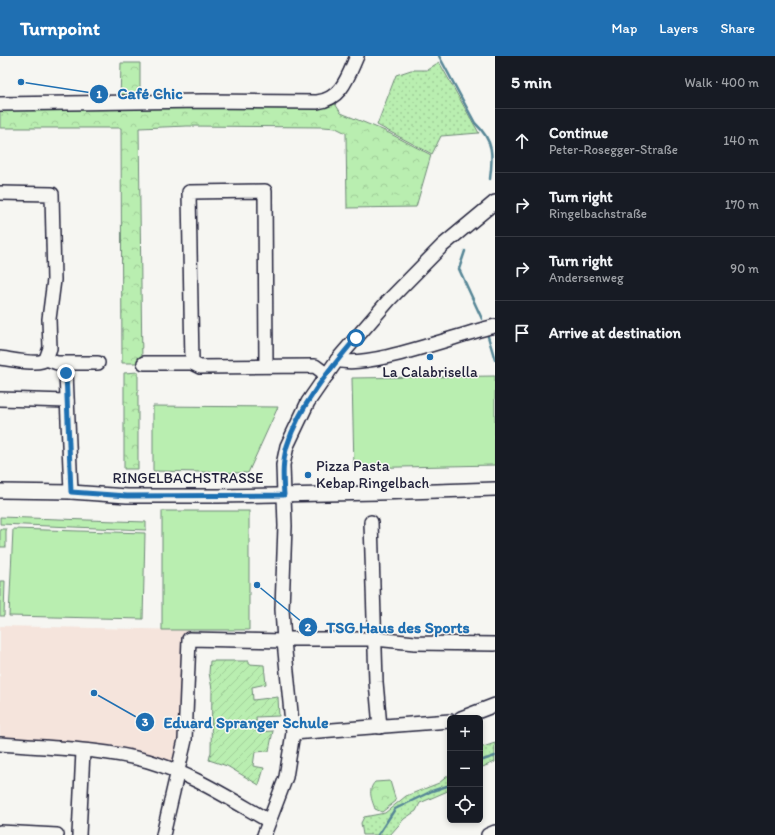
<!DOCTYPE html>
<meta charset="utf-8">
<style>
body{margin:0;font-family:Itim,sans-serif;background:#242831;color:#f1f3f6}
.controls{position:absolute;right:12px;bottom:12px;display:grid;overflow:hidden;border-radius:6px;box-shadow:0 2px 6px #0003}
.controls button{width:36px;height:36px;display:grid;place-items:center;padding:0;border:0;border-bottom:1px solid #363941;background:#171b24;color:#f1f3f6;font:20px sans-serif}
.stop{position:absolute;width:12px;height:12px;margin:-9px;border:3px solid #1f6fb2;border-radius:50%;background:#fff}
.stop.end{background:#1f6fb2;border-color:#fff;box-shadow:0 1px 4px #0008}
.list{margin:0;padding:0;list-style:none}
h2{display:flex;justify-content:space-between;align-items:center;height:52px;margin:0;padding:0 16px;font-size:17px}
h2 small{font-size:13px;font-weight:400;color:#9ea1a6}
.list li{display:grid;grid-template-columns:26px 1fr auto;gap:12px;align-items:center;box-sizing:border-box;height:64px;padding:0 16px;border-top:1px solid #363941}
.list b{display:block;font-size:15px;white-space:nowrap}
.list p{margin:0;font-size:13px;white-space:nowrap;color:#9ea1a6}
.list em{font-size:13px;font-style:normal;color:#9ea1a6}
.icon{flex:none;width:22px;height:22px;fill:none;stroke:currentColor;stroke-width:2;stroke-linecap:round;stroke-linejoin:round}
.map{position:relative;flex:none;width:495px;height:779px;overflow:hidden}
header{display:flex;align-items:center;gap:24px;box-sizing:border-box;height:56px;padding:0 20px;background:#1f6fb2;color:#fff}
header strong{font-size:19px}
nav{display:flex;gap:22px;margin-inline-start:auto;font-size:14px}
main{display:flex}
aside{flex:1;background:#171b24}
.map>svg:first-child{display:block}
.built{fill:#f5e4dc}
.grass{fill:url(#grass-dots);stroke:#6e8876}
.park{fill:url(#park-crowns);stroke:#6e8876}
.garden{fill:url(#garden-furrows);stroke:#6e8876}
.pitch{fill:#b9eeb0;stroke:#6e8876}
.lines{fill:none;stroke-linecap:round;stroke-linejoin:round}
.stream{stroke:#568696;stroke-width:2.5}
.minor-casing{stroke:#22223b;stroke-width:16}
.minor{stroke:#f6f6f2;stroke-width:13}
.route{stroke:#1f6fb2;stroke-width:5}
.poi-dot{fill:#1f6fb2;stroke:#f6f6f2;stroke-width:1.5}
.labels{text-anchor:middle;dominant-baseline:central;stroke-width:3;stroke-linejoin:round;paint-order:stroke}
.poi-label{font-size:15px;fill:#22223b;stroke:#f6f6f2}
.street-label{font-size:15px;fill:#22223b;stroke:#f6f6f2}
.leader{fill:none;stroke:#1f6fb2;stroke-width:1.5}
.callout-dot{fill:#1f6fb2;stroke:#f6f6f2;stroke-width:1.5}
.mark-label{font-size:12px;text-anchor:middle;font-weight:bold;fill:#fff}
.callout-label{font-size:16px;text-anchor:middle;font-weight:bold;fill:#1f6fb2;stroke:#f6f6f2;stroke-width:3;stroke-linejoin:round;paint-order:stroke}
</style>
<header>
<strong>Turnpoint</strong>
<nav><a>Map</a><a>Layers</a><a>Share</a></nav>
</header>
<main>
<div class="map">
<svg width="495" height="779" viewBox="0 0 495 779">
<defs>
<pattern id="grass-dots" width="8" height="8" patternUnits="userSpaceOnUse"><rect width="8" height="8" fill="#b9eeb0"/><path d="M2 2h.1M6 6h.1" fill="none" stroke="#9fcc98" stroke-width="1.8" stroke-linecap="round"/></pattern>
<pattern id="park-crowns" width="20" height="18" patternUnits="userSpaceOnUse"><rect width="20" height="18" fill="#b9eeb0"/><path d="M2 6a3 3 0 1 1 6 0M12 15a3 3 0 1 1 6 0" fill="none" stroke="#9fcc98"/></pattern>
<pattern id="garden-furrows" width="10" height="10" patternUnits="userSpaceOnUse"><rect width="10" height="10" fill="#b9eeb0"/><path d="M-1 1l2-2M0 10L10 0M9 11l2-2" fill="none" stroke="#9fcc98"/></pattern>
</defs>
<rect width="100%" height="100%" fill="#f6f6f2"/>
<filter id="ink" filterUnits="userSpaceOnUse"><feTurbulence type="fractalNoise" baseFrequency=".025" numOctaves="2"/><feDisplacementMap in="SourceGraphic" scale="8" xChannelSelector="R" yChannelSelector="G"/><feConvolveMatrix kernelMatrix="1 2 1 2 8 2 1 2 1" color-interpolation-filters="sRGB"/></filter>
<g filter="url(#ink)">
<!-- built -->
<path class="built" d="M0,570l189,4 -2,90 -8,52 -30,-10 -149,-18z"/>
<!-- grass -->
<g class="grass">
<path d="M439,6l40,71 -38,3 -9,18 -55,-29 19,-50 15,-5h16z"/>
<path d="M495,687v19l-15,6v-20z"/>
<path d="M450,718v16l-30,13 -4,8 -12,8 -14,16h-27l-2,-12 3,-6 21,-4 21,-17 33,-13z"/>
</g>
<!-- park -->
<g class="park">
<path d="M121,7h19v39l192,-3 9,14 44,18 46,24 -15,52 -69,1 -1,-75 -10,-5 -13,-1 -136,-1 -48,2 3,235h-20l-1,-235h-121v-24l120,-1z"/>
<path d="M138,316v97h-14v-96z"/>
<path d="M390,725l6,20 -14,11 -7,-3c-3,-9 -8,-19 0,-27z"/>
</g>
<!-- garden -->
<path class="garden" d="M210,605h39v3l15,1 2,19 -14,3 1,13 25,-3 1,19 -23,1 1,15 16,-1 -4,20 -14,1 -2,14 11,2 -5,17 -32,-19 -18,-6 2,-8 1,-63 -3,-16z"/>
<!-- pitch -->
<g class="pitch">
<path d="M495,320v89l-141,3 -2,-90z"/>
<path d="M153,350l125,1 -30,66 -95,-2z"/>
<rect x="162" y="455" width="87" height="119"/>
<path d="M0,461l146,5v8l-146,-6z"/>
<rect x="0" y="473" width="6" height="18"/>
<path d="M13,473l132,4 -2,86 -134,-3z"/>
<path d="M0,525h5l-1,35h-4z"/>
</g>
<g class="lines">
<!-- stream -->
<g class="stream">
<path d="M439,0l36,67c19,18 18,32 15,56"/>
<path d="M465,195l-6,18 23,50"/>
<path d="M487,277l8,27"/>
<path d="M480,705l15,-5"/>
<path d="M378,779l17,-26 37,-18 18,-6"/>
</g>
<!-- minor casing -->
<g class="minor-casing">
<g id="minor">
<path d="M0,48l203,-3 114,1c25,-3 31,-26 40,-46"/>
<path d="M0,137l52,1 2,86 -5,39 1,29 -4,11"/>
<path d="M0,302c10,1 39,8 46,1l11,4h41"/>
<path d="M337,304c31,10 122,-26 158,-34"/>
<path d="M144,307h48l8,4 115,-1 12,9"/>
<path d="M192,307l-3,-171 76,-1 1,174"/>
<path d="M66,317l5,119"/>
<path d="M0,343l67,2"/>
<path d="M0,435l71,1 56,4h91l161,-3 116,-4"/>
<path d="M371,466l5,160 4,45"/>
<path d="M284,583h91l40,4 80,1"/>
<path d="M461,662l34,-13"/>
<path d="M293,677l157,-12"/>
<path d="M0,688c49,4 101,4 148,17 44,13 82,38 121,60"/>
<path d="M0,776l57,3"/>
<path d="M79,779l4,-84"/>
<path d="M163,779l22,-95 4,-101 95,2"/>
<path d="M264,779l22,-58 7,-44 -9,-92 -2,-32 3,-83 -2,-61 4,-19 21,-44 29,-42 19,-22 33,-38 53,-54 53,-44"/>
<path d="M488,779l7,-3"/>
</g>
</g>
<!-- minor -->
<use href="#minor" class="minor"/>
</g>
</g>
<g class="lines" filter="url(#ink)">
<!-- route -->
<path class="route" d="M66,317l5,119 56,4 157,-1c-1,-16 -2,-33 3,-49 12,-40 43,-77 69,-108"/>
</g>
<!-- markers -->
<g class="poi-dot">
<circle cx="430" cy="301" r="4"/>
<circle cx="308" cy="419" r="4"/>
</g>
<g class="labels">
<!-- poi labels -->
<g class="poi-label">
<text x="430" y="316">La Calabrisella</text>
<text x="316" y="410" text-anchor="start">Pizza Pasta<tspan x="316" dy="17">Kebap Ringelbach</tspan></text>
</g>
<!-- street labels -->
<g class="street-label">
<text x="188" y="422">RINGELBACHSTRASSE</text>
</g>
</g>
<!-- callouts -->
<path class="leader" d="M21 26L99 38M257 529L308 571M94 637L145 666"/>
<g class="callout-dot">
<circle cx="21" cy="26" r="4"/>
<circle cx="257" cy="529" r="4"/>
<circle cx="94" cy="637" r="4"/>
<circle cx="99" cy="38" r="10"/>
<circle cx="308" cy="571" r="10"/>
<circle cx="145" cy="666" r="10"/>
</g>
<g class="mark-label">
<text x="99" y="42">1</text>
<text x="308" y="575">2</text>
<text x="145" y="670">3</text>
</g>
<g class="callout-label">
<text x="150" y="43">Café Chic</text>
<text x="398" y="577">TSG Haus des Sports</text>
<text x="246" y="672">Eduard Spranger Schule</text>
</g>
</svg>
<div class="controls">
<button>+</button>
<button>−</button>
<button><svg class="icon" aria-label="locate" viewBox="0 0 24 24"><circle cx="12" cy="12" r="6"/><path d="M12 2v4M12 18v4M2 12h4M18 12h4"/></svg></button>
</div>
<div class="stop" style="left:356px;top:282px"></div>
<div class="stop end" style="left:66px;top:317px"></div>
</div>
<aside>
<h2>5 min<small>Walk · 400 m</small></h2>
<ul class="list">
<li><svg class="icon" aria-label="ahead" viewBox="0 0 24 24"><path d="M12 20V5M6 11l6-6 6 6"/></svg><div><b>Continue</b><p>Peter-Rosegger-Straße</p></div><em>140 m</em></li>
<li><svg class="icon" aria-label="right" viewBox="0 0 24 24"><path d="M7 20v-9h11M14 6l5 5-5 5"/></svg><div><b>Turn right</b><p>Ringelbachstraße</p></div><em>170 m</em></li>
<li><svg class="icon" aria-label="right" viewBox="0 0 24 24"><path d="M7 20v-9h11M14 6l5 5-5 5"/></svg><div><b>Turn right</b><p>Andersenweg</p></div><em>90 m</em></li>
<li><svg class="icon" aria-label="arrive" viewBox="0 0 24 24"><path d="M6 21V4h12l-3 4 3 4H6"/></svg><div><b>Arrive at destination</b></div></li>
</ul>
</aside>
</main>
